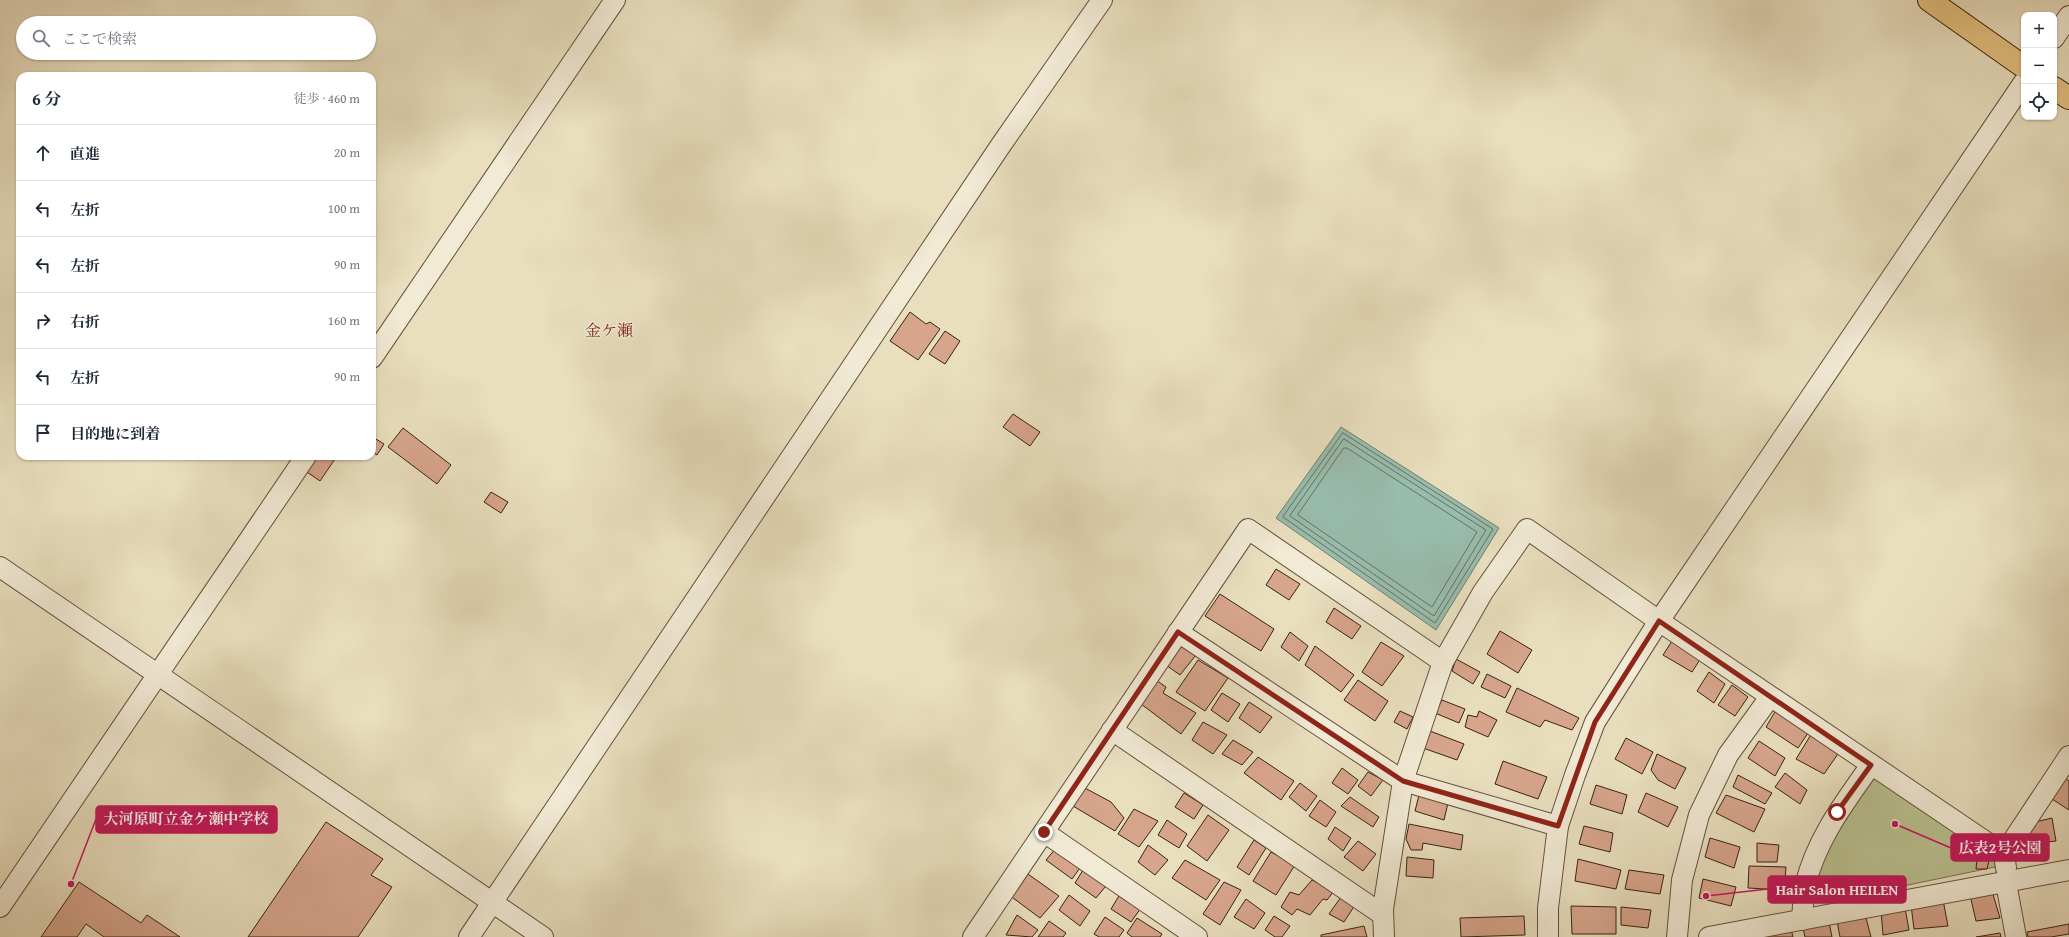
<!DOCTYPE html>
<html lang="ja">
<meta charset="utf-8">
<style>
body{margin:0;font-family:"Gentium Book Plus","Noto Serif JP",serif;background:#f6f6f7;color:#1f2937}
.controls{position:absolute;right:12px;top:12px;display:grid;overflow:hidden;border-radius:8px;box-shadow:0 1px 3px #0004}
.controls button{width:36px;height:36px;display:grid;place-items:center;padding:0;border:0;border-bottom:1px solid #e0e1e3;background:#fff;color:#1f2937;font:20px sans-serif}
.stop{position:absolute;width:12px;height:12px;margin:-9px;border:3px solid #8f2418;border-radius:50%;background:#fff}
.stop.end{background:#8f2418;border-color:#fff;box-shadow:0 1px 4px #0008}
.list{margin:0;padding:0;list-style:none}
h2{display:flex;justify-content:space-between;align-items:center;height:52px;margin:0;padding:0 16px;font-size:17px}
h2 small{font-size:13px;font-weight:400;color:#747a83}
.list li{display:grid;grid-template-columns:26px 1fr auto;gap:12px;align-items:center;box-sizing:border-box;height:56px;padding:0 16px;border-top:1px solid #e0e1e3}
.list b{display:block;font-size:15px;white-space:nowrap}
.list em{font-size:13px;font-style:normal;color:#747a83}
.icon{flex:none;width:22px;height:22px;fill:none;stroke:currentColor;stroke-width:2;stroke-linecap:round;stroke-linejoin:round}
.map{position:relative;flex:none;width:2069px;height:937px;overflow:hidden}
.search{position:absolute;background:#fff;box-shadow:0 1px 3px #0004;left:16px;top:16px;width:360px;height:44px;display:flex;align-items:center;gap:10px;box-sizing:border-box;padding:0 14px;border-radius:22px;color:#747a83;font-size:15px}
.panel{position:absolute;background:#fff;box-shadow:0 1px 3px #0004;left:16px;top:72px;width:360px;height:388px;border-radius:12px}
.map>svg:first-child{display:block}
.green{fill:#bac190;stroke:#797250}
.water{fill:#98bdae;stroke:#727f6f}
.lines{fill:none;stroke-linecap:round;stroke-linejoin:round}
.shore{stroke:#68705f;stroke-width:1}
.building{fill:#d7a58c;stroke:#382310}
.minor-casing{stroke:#64523c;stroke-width:22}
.major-casing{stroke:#382310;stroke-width:24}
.minor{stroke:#f1ead5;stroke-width:20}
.major{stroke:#e4c080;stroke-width:22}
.route{stroke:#8f2418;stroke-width:5}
.labels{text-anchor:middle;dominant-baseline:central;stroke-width:3;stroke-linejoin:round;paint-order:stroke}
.quarter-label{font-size:16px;fill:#7a1f14;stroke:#f1ead5}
.leader{fill:none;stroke:#c2185b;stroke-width:1.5}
.callout-dot{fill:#c2185b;stroke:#f1ead5;stroke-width:1.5}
.callout{fill:#c2185b;stroke:#c2185b;stroke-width:1.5}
.callout-label{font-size:15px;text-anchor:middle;font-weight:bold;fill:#fff}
</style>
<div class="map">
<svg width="2069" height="937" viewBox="0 0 2069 937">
<rect width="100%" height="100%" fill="#e9dfbf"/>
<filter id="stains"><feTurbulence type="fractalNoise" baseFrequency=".005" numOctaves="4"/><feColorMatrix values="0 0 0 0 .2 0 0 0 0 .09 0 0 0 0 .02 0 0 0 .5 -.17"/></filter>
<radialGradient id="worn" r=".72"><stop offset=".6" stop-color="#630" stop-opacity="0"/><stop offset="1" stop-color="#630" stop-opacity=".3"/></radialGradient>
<!-- green -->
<path class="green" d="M1876,773l120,81 -1,13 -174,36 -9,-17 17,-45z"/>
<!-- water -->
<path class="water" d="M1341,427l158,101 -63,102 -160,-112z"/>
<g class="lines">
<!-- shore -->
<g class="shore">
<path d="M1343,433l150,96 -58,94 -152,-106z"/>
<path d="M1344,439l142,91 -52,86 -144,-100z"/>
<path d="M1344,448h3l130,84 -45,75 -134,-92z"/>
</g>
</g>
<!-- building -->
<g class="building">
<path d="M910,312l16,12 4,-2 10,7 -22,31 -28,-19z"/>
<path d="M945,331l15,10 -15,23 -16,-10z"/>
<path d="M1013,414l27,18 -10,14 -27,-19z"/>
<path d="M403,428l48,37 -14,19 -49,-37z"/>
<path d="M376,439l8,5 -7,11 -5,-3v-7z"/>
<path d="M314,456h23l-17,25 -16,-11z"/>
<path d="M491,492l17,10 -7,11 -17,-11z"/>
<path d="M1276,569l24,15 -11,16 -23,-15z"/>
<path d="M1220,594l54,35 -13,22 -56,-35z"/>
<path d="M1334,608l27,18 -9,13 -26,-17z"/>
<path d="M1500,631l32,19 -14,23 -31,-19z"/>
<path d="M1290,632l18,14 -9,15 -18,-14z"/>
<path d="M1672,641l29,17 -9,14 -29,-17z"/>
<path d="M1177,642l19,13 -16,20 -17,-12z"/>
<path d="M1381,642l23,14 -22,30 -20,-14z"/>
<path d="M1315,646l39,29 -13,17 -36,-27z"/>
<path d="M1456,659l24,13 -7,12 -21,-13z"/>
<path d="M1198,660l30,18 -23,33 -29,-19z"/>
<path d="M1709,672l16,12 -11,19 -17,-12z"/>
<path d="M1487,674l24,12 -6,12 -24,-11z"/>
<path d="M1153,678l13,9 -3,6 33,20 -15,21 -44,-33z"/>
<path d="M1358,680l30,21 -13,20 -31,-21z"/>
<path d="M1732,685l16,12 -13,19 -17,-11z"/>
<path d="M1517,688l62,30 -7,12 -27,-10 -5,7 -34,-15z"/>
<path d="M1222,693l18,11 -12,18 -17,-12z"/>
<path d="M1442,700l23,9 -6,14 -24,-10z"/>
<path d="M1249,702l23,15 -12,16 -21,-15z"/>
<path d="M1776,710l34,20 -12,18 -32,-21z"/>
<path d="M1400,711l13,6 -6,12 -13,-7z"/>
<path d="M1479,711l18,9 -9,17 -23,-10 3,-12 9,2z"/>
<path d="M1203,722l24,13 -14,19 -21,-14z"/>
<path d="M1430,731l34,13 -7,16 -34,-12z"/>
<path d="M1812,733l28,18 -16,23 -28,-15z"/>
<path d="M1626,738l27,14 -11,22 -27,-15z"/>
<path d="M1233,740l20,12 -11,13 -20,-11z"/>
<path d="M1759,741l26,17 -10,18 -27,-18z"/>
<path d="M1657,754l29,14 -11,21 -17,-9 -7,-10z"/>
<path d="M1258,757l36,24 -13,19 -37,-27z"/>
<path d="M1503,761l44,16 -9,22 -43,-15z"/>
<path d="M1342,768l16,12 -10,14 -16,-11z"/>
<path d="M1368,772l15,8 -12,16 -13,-10z"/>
<path d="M1785,773l22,17 -7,14 -25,-17z"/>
<path d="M1738,775l34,18 -7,11 -32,-17z"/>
<path d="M2065,778l4,3v29l-17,-11z"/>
<path d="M1300,783l17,13 -11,15 -17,-14z"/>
<path d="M1596,785l31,10 -5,19 -32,-10z"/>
<path d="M1083,787l28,15 13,16 -9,13 -42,-25z"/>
<path d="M1184,793l19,12 -9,14 -19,-12z"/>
<path d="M1646,793l32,14 -10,20 -30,-15z"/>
<path d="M1419,795l29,8 -4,17 -29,-9z"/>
<path d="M1726,795l39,14 -11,23 -38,-19z"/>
<path d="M1350,797l29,20 -6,10 -32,-21z"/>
<path d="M1320,800l16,12 -10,15 -17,-11z"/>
<path d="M1134,809l24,12 -19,26 -21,-13z"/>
<path d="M1208,815l21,15 -22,31 -20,-15z"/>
<path d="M2052,818l4,23 -8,1 -1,8 -15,3 -4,-25 7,-1v-5z"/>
<path d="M1167,820l20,14 -8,14 -21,-13z"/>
<path d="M326,822l57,37 -12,16 21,12 -34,50h-110z"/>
<path d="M1409,824l54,11 -2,15 -38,-7 -1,7h-11l-5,-11z"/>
<path d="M1584,826l29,7 -3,19 -31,-8z"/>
<path d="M1335,827l16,11 -8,13 -15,-12z"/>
<path d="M1710,838l30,9 -6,21 -29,-11z"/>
<path d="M1254,840l12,8 -17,27 -12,-8z"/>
<path d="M1358,841l18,13 -13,17 -19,-14z"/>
<path d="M1757,843l22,2 -2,17h-20z"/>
<path d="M1148,845l20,15 -13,15 -17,-13z"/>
<path d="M1056,848l26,17 -10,14 -26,-19z"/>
<path d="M1978,849l13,3 -4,17h-11z"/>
<path d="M1271,852l24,13 -19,30 -23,-14z"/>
<path d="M1407,857l27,3 -1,18 -27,-2z"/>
<path d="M1578,859l43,11 -5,19 -41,-8z"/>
<path d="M1185,860l35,20 -14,20 -34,-22z"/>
<path d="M1749,866l37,1 -2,23 -36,-2z"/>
<path d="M1083,870l23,16 -10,12 -21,-15z"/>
<path d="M1629,870l35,5 -4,19 -35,-5z"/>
<path d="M1025,872l34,24 -19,22 -31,-23z"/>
<path d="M1703,879l33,8 -5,19 -32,-8z"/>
<path d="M1312,880l22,11 -7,9 -4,-1 -13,16 -13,-6 -5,6 -11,-8 9,-15 9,3z"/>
<path d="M79,882l62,41 6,-8 33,22h-76l-18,-13 -9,13h-36z"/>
<path d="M1224,882l17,8 -21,35 -17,-11z"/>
<path d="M1992,891l8,27 -24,3 -6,-26z"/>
<path d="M1120,894l21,14 -10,14 -20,-13z"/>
<path d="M1069,895l21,16 -10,15 -21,-16z"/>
<path d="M1341,897l14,8 -11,17 -15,-8z"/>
<path d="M1246,899l19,14 -11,16 -20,-12z"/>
<path d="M1943,900l5,26 -34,3 -3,-24z"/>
<path d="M1571,906l45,1v27h-44z"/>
<path d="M1621,907l30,3 -3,18 -27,-3z"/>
<path d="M1905,908l4,22 -26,5 -2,-24z"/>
<path d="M1017,915l21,15 -6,7 -26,-2z"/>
<path d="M1274,916l16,10 -8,11h-7l-10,-7z"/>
<path d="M1524,916l1,19 -64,2 -1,-19z"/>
<path d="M1105,917l19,13 -5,7h-20l-5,-3z"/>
<path d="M1137,918l25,16 -2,3h-28l-5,-4z"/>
<path d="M1866,918l5,19h-31l-3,-16z"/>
<path d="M1049,921l17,12 -3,4h-25z"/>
<path d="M1829,922l3,15h-27l-2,-9z"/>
<path d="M2069,924v10l-18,3h-23l-1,-5z"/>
<path d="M1790,925l3,12h-27l-1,-5z"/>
<path d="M1364,926l3,11h-46v-2z"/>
<path d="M2000,933l1,4h-25z"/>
</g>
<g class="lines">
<!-- minor casing -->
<g class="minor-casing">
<g id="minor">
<path d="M2054,38l15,-22"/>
<path d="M372,358l243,-358"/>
<path d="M0,567l543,370"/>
<path d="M1178,632l225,149 155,45"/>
<path d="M1112,730l271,185"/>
<path d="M1044,832l153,105"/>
<path d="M2006,868l-2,-14 65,-98"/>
<path d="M2006,883l10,54"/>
<path d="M0,907l306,-451"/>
<path d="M1802,920c1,-11 1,-23 3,-34 11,-46 39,-83 66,-121"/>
<path d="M469,937l532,-792 101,-145"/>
<path d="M973,937l275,-408 195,133"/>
<path d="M1384,937l-1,-28 20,-128 40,-119 40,-70 44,-63 132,92 345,233"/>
<path d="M1548,937v-29l10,-82 17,-51 20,-53 64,-101 365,-539"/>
<path d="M1677,937l5,-57 17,-65 29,-60 42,-58"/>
<path d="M1709,937l360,-67"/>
</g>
</g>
<!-- major casing -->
<g class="major-casing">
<g id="major">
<path d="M1929,0l95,67"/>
<path d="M2054,88l15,10"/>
</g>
</g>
<!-- minor -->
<use href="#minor" class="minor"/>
<!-- major -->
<use href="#major" class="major"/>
</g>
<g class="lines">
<!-- route -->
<path class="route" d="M1044,832l134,-200 225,149 155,45 37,-104 64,-101 212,144 -34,47"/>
</g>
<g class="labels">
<!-- quarter labels -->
<g class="quarter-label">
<text x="609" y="330">金ケ瀬</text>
</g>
</g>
<!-- callouts -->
<path class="leader" d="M71 884L96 819M1895 824L1951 848M1706 896L1768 889"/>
<g class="callout-dot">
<circle cx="71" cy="884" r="4"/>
<circle cx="1895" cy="824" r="4"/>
<circle cx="1706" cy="896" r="4"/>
</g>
<g class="callout">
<rect x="96" y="806" width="181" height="27" rx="4"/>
<rect x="1951" y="834" width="98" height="27" rx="4"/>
<rect x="1768" y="876" width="138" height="27" rx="4"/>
</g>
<g class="callout-label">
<text x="186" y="824">大河原町立金ケ瀬中学校</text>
<text x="2000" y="853">広表2号公園</text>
<text x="1837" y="895">Hair Salon HEILEN</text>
</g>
<rect width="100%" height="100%" filter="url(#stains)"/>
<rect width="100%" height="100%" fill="url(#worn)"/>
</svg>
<div class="controls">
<button>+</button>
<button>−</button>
<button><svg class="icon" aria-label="locate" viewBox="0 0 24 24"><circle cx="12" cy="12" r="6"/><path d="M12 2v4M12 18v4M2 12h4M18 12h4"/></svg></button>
</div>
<div class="stop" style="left:1837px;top:812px"></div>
<div class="stop end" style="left:1044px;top:832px"></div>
<div class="search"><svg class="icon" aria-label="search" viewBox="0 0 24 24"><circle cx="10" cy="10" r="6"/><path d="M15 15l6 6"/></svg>ここで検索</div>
<section class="panel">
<h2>6 分<small>徒歩 · 460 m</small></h2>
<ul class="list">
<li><svg class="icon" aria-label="ahead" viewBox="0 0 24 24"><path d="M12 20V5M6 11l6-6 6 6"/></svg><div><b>直進</b></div><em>20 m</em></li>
<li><svg class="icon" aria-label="left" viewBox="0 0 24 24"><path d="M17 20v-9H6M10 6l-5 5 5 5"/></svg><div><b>左折</b></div><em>100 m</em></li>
<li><svg class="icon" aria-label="left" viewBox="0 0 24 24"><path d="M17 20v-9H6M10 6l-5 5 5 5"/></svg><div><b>左折</b></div><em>90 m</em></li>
<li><svg class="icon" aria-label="right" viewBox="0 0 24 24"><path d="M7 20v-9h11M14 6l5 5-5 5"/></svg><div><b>右折</b></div><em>160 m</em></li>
<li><svg class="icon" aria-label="left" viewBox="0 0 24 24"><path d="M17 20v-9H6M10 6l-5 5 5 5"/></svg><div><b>左折</b></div><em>90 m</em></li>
<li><svg class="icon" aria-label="arrive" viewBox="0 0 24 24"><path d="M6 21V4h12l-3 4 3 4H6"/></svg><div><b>目的地に到着</b></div></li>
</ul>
</section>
</div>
